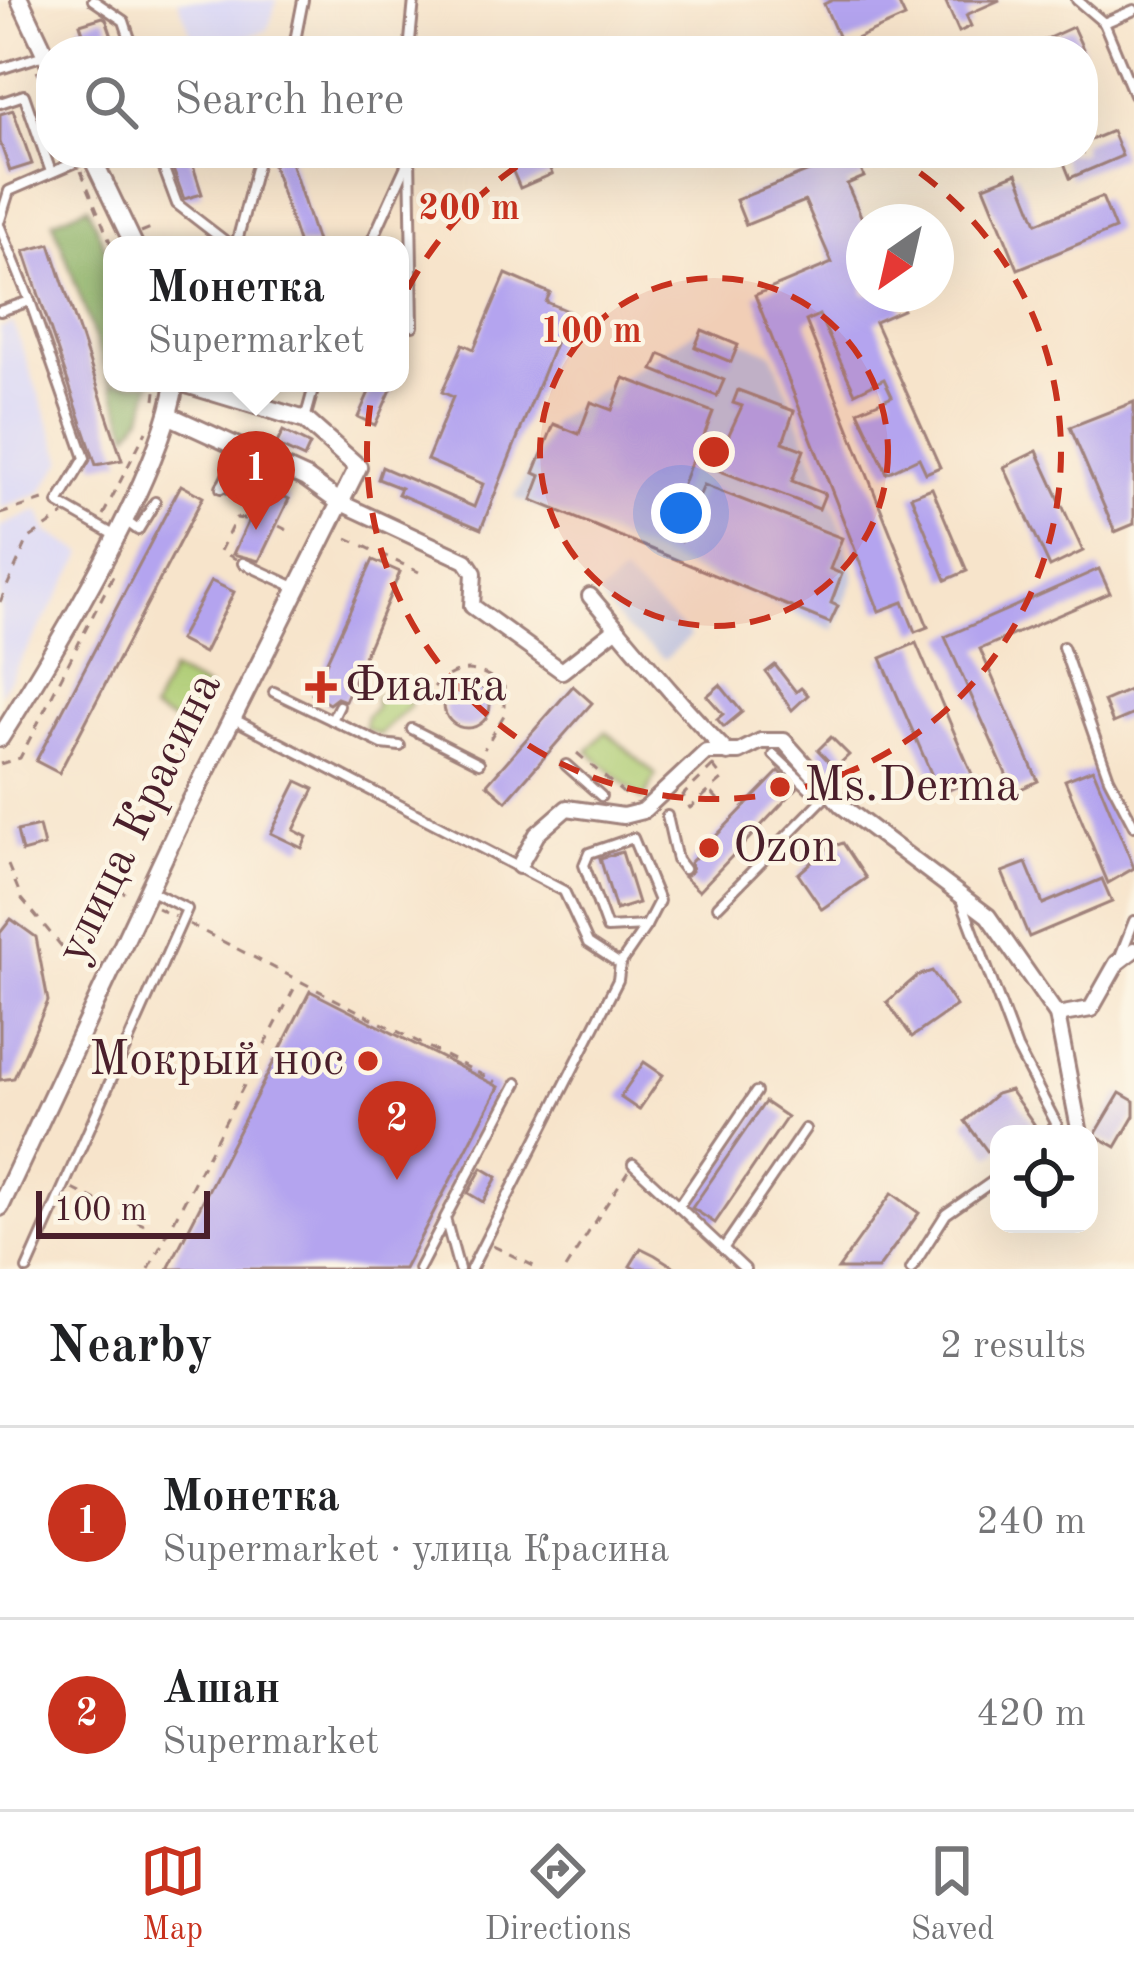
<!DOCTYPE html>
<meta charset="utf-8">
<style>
body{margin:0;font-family:"Old Standard TT",serif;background:#f6f6f6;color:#202124}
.controls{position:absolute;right:36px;bottom:36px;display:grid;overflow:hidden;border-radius:24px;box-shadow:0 12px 48px #0002}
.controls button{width:108px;height:108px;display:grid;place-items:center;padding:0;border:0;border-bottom:3px solid #e0e0e0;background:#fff;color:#202124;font:60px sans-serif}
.compass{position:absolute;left:846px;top:204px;width:108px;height:108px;border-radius:50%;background:#fff;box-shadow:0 12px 48px #0002;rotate:214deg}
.scale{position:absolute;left:36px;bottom:30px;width:174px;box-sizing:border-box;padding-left:12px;border:6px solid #4a1f2b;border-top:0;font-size:33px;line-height:42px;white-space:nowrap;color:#4a1f2b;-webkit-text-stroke:9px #fcf5e5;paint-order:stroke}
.you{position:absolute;left:681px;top:513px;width:42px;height:42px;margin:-30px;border:9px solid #fff;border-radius:50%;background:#1a73e8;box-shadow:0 0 0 18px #1a73e833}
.badge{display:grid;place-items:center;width:78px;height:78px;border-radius:50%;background:#c8321e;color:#fff;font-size:39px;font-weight:700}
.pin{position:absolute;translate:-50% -99px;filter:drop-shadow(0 3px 6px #0008)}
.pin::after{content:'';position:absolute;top:63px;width:42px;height:36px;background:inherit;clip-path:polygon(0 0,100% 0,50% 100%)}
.popup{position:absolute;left:103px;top:236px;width:306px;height:156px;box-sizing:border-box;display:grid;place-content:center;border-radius:24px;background:#fff;filter:drop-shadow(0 3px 9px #0005);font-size:39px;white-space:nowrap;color:#757577}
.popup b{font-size:45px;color:#202124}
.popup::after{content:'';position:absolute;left:50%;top:100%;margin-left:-24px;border:24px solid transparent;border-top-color:#fff}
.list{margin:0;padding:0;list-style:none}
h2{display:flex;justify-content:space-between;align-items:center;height:156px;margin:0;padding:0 48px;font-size:51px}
h2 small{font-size:39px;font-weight:400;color:#757577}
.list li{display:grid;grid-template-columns:78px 1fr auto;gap:36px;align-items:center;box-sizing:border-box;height:192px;padding:0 48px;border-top:3px solid #e0e0e0}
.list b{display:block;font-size:45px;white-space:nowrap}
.list p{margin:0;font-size:39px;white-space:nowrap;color:#757577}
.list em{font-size:39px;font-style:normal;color:#757577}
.icon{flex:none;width:66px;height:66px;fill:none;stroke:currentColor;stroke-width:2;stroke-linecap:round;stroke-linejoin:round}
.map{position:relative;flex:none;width:1134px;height:1269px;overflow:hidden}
.search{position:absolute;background:#fff;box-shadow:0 12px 48px #0002;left:36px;right:36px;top:36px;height:132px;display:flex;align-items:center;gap:30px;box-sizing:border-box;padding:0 42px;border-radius:48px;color:#757577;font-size:45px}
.sheet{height:540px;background:#fff}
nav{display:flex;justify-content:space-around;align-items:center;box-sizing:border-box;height:168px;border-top:3px solid #e0e0e0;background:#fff;font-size:33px;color:#757577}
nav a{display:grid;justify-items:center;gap:6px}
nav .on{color:#c8321e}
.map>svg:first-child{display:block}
.built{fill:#d9d7f8}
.industrial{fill:#c0c2dd}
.green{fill:#adcc73;stroke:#7c764f;stroke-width:3}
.forest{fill:#8ab065;stroke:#6a6848;stroke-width:3}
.building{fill:#b4a4ef}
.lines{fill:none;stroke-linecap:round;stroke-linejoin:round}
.service-casing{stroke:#a0827b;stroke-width:14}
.minor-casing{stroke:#a0827b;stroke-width:20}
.tertiary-casing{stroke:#a0827b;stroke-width:22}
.path{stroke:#a0827b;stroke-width:3;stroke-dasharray:9 9;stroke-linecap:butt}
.service{stroke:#fff;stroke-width:8}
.minor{stroke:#fff;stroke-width:14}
.tertiary{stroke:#fff;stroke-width:16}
.ring{fill:none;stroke:#c8321e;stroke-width:6;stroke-dasharray:21 15}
.poi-dot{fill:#c8321e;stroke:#fcf5e5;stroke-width:4.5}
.labels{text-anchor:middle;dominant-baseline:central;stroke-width:9;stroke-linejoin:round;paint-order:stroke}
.poi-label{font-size:48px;fill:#4a1f2b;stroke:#fcf5e5;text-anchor:start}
.street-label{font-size:48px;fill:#4a1f2b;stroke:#fcf5e5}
.centre{fill:#c8321e;stroke:#fcf5e5;stroke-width:6}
.ring-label{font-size:36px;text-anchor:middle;font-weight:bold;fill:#c8321e;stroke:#fcf5e5;stroke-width:9;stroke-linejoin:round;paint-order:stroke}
</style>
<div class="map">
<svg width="1134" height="1269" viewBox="0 0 1134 1269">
<rect width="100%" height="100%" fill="#fcf5e5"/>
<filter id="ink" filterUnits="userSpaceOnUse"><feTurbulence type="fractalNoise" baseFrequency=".00833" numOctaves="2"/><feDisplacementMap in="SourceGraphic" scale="24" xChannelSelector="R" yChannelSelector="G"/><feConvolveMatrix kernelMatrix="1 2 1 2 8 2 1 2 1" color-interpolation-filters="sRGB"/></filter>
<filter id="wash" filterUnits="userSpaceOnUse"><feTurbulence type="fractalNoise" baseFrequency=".004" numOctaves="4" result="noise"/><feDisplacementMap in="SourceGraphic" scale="48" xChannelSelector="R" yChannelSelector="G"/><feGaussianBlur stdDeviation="2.7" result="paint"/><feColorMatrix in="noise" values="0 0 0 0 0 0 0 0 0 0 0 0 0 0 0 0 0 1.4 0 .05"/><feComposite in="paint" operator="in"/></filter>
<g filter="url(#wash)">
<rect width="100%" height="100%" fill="#f7e4cb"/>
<!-- built -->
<g class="built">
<path d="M178,0h99l-9,30 -70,21z"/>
<path d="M13,323l50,138 -22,31 -41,17v-181z"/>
<path d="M39,510l9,22 36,21 -84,142v-168z"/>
</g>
<!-- industrial -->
<g class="industrial">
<path d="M704,325l68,28 72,180 10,45 -20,52 -319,-132 38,-77z"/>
<path d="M622,574l69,62 -26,23 -40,-31 -27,-32z"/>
</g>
<!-- green -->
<g class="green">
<path d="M171,671l37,18 -19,40 -37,-18z"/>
<path d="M395,689l16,16 -32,30 -14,-6 1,-12 10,-10 -1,-10z"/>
<path d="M606,731l50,44 -13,25 -55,-49z"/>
</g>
<!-- forest -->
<path class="forest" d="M88,206l24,59v118h39l-8,32 -14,18 -76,-212z"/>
<g id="blocks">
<!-- building -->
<g class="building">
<path d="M833,0h64l8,17 -63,28 -18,-41z"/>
<path d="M945,0h55l-34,15 5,11 -12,6z"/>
<path d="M103,17l3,2 11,32h-28l-9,-27z"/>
<path d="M1073,27l11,24h-64z"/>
<path d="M13,110l19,54 -22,7 -10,-29v-28z"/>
<path d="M1112,131l10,25 -52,22 -10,-25h23v-10z"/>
<path d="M167,153h22l13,41 -18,5z"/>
<path d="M288,153l30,92h-19l-28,-86z"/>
<path d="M505,153h38l9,21 -32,14z"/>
<path d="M854,153l10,24 -17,7 17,39v71h32l7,16 -28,12 65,145 -14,6 -7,-15 -32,15 -29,-62 34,-15 -8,-17 -29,14 -36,-78 -13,6 122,306 -13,5 -12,-30 -24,9 -124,-316 77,-32 -27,-62 -59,24 -10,-25z"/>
<path d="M1017,173l20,50 65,-26 13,32 -97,40 -34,-83z"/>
<path d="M50,244l72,216 -26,5 -72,-214z"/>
<path d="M506,274l44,19 -4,9 22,9 -87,218 -83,-35 3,-6 -23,-9 4,-12 92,40 9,-23 -56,-24 26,-63 -11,-5 21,-48 11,5z"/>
<path d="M702,330l36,15 -7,17 -36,-15z"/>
<path d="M660,354l64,26 -7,16 -64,-26z"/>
<path d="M624,378l89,34 -13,34 20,8 22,-48 -9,-3 5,-13 56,21 -11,31 21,8 -12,31 33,13 -6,15 -127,-49 -28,74 17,7 23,-56 138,53 -12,31 12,5 -11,29 7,3 -8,17 -298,-123 9,-24 -7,-3 20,-49 25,10 12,-32 21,8z"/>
<path d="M373,383h21l-19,42 -17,-8z"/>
<path d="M1134,402v122l-19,8 -45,-105z"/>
<path d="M283,431l27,14 -6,13 -28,-13z"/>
<path d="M1037,451l46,100 -33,16 -46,-100z"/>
<path d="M241,476l48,23 -30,62 -26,-7 24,-51 -12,-6z"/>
<path d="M181,485l22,12 -144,276 -23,-12z"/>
<path d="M932,488l35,83 -21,9 -35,-84z"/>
<path d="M373,560l27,12 -55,129 -8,-3 -8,6 -17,-10z"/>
<path d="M1099,569l11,24 -130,56 58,132 -24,11 -69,-155z"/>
<path d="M211,581l23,11 -30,61 -25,-13z"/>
<path d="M916,643l58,136 -34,15 -59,-136z"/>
<path d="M775,665l21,27 5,-4 7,7 -16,15 -26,-38z"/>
<circle cx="467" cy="705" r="23"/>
<path d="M720,685l22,27 -18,15 -7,-8 6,-5 -16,-18z"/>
<path d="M573,686l19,17 -86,98 -19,-17z"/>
<path d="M1134,688v26l-21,9 -9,-22z"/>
<path d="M831,737l18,18 -14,13 -17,-18z"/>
<path d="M1093,769l41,99 -26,15 -43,-103z"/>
<path d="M779,771l18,17 -98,103 -15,-14 8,-6 -2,-8z"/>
<path d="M297,781l17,8 -20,41 13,7 -5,11 -31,-15z"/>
<path d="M39,826l5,20 -22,6 -5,-21z"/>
<path d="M843,843l23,35 -44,31 -24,-35 30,-26z"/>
<path d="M622,852l16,51 -22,7 -16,-52z"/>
<path d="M1026,863l17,41 59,-25 10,23 -83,35 -27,-65z"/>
<path d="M11,919l25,18 12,64 -34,77 -14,2v-147z"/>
<path d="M932,971l24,35 -44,31 -25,-35 30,-26z"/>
<path d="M310,991l189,96 -95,182h-236z"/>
<path d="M644,1062l19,13 -24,35 -19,-13z"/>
<path d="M1010,1090l24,34 -9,10h-26v17l-9,4 -25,-34 31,-27z"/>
<path d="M1120,1093l14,8v15l-18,31 -21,-12z"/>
<path d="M765,1102l22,15 -72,106 -23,-15z"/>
<path d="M482,1168l15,9 -14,25 -15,-9z"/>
<path d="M892,1193l27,20 -41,56h-40z"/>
<path d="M641,1248l14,7 22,14h-42l-5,-3z"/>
</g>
</g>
</g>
<g filter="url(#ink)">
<use href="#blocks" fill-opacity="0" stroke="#a0827b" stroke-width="3"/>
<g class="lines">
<!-- service casing -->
<g class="service-casing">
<g id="service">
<path d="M93,0l31,21 10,30"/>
<path d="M1077,0l27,23 30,-13"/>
<path d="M1104,23l30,72"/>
<path d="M293,51l10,-51"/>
<path d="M409,51l5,-51"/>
<path d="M0,69l44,-14"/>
<path d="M0,103l24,-8 27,77"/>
<path d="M158,153l19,51 53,41"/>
<path d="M410,153l3,173"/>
<path d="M0,220l9,-29 81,-35"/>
<path d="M0,227l30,74 -30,10"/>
<path d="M236,245l24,-92"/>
<path d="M370,245l39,-86"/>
<path d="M30,301l55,157 -27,45 56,32"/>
<path d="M305,419l10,-36"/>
<path d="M222,485l16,7"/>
<path d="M221,488l6,-12 6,2"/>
<path d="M127,522l11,8 17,-28"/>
<path d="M243,563l52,24"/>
<path d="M1063,647l46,131 25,48"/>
<path d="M274,692l108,52 18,2"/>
<path d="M234,719l330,172 24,52 32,21 -2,16 -147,289"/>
<path d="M332,720l7,-14"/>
<path d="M412,729l67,34"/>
<path d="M774,755l48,45"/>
<path d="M566,765l35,31"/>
<path d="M667,816l10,44 7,9"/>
<path d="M633,838l26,63 -13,25 -39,2 -23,-63 5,-12z"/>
<path d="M961,899l56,149 40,77 -10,9"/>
<path d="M718,906l110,-112"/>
<path d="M1119,959l15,-38"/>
<path d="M620,964l26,-38"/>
<path d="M633,1164l112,105"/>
<path d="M678,1207l78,-115"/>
<path d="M723,1249l82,-120"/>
<path d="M27,1269l160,-360 -38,-19"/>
<path d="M419,1269l26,-50"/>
<path d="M459,1269l-14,-51 72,-135"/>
<path d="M911,1269l35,-55 53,-37"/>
</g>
</g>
<!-- minor casing -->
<g class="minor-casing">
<g id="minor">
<path d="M339,502l127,59 8,12 -2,33 90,65 55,-43"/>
<path d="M590,596c45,53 88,107 138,157"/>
<path d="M519,866l18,-32 30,-26 56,8 20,-5 63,-59h33l22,-11h23l58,65 146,110 69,99 23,119"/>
<path d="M1057,1015l34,-6 26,-46 17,-13"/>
</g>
</g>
<!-- tertiary casing -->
<g class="tertiary-casing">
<g id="tertiary">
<path d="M20,0l31,66"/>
<path d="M90,153l44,92"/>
<path d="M170,416l136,62 33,24"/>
<path d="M0,738c53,-84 161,-262 175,-355"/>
<path d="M0,1207l181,-386 177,-354 -53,-47 -122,-37"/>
</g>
</g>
<!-- path -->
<g class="path">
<path d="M37,71l14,31"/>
<path d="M81,171l31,76"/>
<path d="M141,232l15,-6"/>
<path d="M155,400l2,-17"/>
<path d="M0,514l49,-16"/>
<path d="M103,515l43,-84"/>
<path d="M279,526l10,5"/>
<path d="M347,538l72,34"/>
<path d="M236,559l-16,-8 16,-33 8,1 7,-14 -5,-4"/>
<path d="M0,602l28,-63 36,-24"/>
<path d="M434,687c23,-23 45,-22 70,0v28l-20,34"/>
<path d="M577,753l53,46"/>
<path d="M0,764l20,-6 93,-182"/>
<path d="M713,766l10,13 -33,29 -7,-13z"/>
<path d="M712,793l10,11"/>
<path d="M8,865l14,34 41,49"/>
<path d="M117,889l15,7"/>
<path d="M157,908l18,9"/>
<path d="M189,924l307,158"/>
<path d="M73,1189l71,36"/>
<path d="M493,1246l47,23"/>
<path d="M149,1269l148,-286"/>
<path d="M565,1269l63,-98"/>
</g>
<!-- service -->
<use href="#service" class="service"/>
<!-- minor -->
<use href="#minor" class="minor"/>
<!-- tertiary -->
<use href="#tertiary" class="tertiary"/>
</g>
</g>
<!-- distance rings -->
<circle cx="714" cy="452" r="174" fill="#c8321e" fill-opacity=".12"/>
<g class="ring">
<circle cx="714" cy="452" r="174"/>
<path d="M890 153A347 347 0 1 1 538 153"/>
</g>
<!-- markers -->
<g class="poi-dot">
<path d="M315 669h12v12h12v12h-12v12h-12v-12h-12v-12h12z"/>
<circle cx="780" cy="787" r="12"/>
<circle cx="709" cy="848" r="12"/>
<circle cx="368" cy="1061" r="12"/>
</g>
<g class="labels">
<!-- poi labels -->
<g class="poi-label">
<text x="345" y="687">Фиалка</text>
<text x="804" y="787">Ms.Derma</text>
<text x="733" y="848">Ozon</text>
<text x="344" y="1061" text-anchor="end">Мокрый нос</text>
</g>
<!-- street labels -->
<g class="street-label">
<text transform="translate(140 818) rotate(-64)">улица Красина</text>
</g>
</g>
<circle cx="714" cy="452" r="18" class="centre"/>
<g class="ring-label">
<text x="469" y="219">200 m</text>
<text x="591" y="342">100 m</text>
</g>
</svg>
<div class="controls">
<button><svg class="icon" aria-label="locate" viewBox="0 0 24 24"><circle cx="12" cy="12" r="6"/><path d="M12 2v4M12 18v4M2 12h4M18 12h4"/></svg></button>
</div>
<svg class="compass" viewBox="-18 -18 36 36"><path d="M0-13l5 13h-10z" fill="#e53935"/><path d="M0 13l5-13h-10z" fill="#757577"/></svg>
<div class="scale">100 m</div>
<div class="you"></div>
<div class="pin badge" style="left:256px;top:530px">1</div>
<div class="popup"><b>Монетка</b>Supermarket</div>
<div class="pin badge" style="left:397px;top:1180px">2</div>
<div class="search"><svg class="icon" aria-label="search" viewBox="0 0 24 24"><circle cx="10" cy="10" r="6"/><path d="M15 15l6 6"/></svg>Search here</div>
</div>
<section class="sheet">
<h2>Nearby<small>2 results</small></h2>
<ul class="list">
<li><span class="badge">1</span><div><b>Монетка</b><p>Supermarket · улица Красина</p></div><em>240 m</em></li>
<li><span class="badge">2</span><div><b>Ашан</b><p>Supermarket</p></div><em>420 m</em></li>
</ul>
</section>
<nav>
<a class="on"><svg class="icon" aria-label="map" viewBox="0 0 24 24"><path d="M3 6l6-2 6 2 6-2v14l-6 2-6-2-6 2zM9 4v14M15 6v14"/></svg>Map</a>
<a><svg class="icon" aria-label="directions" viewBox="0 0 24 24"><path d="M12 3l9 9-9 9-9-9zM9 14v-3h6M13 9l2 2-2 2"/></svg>Directions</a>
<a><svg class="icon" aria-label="saved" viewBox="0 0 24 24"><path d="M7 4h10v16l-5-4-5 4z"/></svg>Saved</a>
</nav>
